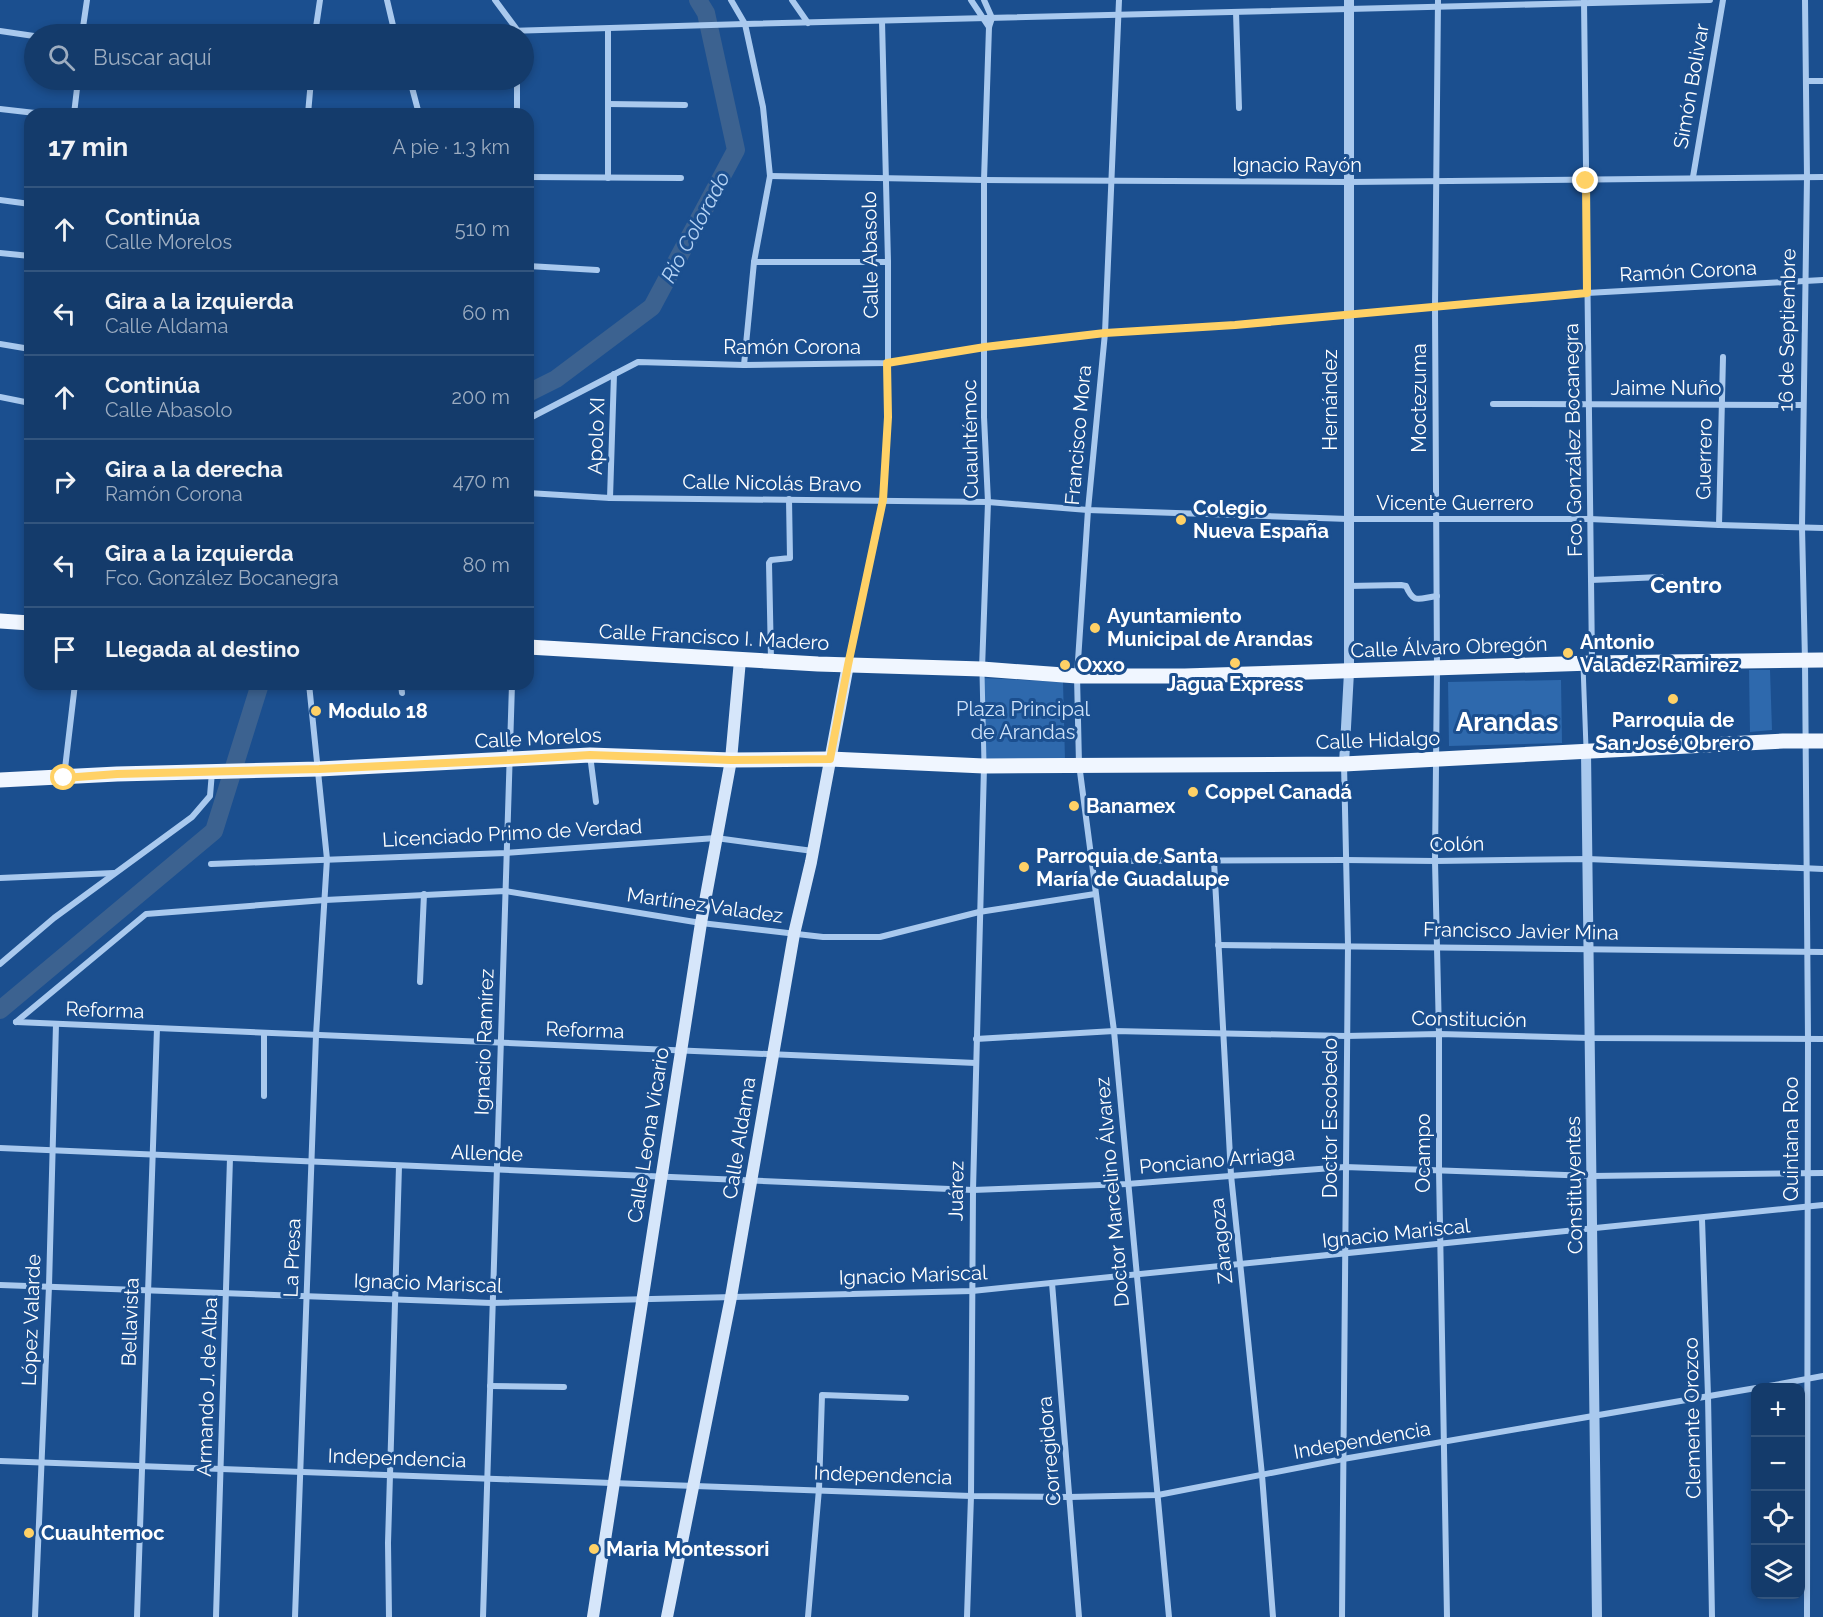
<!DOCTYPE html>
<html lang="es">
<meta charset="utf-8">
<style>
body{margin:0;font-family:Raleway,sans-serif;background:#214673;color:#f1f3f6}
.controls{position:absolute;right:18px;bottom:18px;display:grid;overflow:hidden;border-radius:12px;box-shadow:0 3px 9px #0003}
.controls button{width:54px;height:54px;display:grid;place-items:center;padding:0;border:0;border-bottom:2px solid #33557e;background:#143b6b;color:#f1f3f6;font:30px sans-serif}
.stop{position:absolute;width:18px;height:18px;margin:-14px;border:4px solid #ffd166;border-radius:50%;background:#fff}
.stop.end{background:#ffd166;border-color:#fff;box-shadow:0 2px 6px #0008}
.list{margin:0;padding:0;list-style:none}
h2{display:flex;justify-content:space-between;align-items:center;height:78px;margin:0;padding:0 24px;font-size:26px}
h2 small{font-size:20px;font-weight:400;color:#9dadc1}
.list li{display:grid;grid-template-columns:39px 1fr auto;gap:18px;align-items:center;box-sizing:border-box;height:84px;padding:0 24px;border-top:2px solid #33557e}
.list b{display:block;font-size:22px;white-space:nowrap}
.list p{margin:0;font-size:20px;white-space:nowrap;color:#9dadc1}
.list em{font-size:20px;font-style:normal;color:#9dadc1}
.icon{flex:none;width:33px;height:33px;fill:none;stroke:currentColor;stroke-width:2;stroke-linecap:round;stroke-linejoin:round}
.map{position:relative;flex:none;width:1823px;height:1617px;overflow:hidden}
.search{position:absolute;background:#143b6b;box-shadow:0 3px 9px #0003;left:24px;top:24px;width:510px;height:66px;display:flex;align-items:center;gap:15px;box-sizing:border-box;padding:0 21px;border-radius:33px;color:#9dadc1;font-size:22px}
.panel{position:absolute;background:#143b6b;box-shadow:0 3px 9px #0003;left:24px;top:108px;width:510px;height:582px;border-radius:18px}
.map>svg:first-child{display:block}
.green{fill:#2e69ad}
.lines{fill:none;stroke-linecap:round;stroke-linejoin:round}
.river{stroke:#3c6290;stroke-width:18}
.pedestrian{stroke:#a9c9ee;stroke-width:5}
.minor{stroke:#a9c9ee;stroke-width:6}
.tertiary{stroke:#a9c9ee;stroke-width:10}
.secondary{stroke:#d6e6fa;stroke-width:12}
.primary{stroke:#f0f6ff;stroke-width:15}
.route{stroke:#ffd166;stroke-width:8}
.poi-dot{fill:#ffd166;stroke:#1b4f8f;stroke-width:2}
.labels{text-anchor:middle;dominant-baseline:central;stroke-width:6;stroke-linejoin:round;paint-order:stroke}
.street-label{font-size:20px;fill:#fff;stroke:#1b4f8f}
.poi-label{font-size:20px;font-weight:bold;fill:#fff;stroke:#1b4f8f;text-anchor:start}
.park-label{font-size:20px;fill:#cfe3fa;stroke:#1b4f8f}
.water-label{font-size:21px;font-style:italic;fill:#b5d3f5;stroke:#1b4f8f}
.quarter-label{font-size:22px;font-weight:bold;fill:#fff;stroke:#1b4f8f}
.district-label{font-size:26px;font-weight:bold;fill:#fff;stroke:#1b4f8f}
</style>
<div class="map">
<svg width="1823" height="1617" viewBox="0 0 1823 1617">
<rect width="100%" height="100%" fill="#1b4f8f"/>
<!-- green -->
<g class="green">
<path d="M1749,670h21l2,60 -22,2z"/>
<path d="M981,678l82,4 2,78 -82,1z"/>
<path d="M1561,680l1,63 -113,3 -1,-64z"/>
</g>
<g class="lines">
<!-- river -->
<g class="river">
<path d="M528,393l28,-14 96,-72 84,-157 -30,-137 -8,-13"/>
<path d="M0,1010l214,-179 46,-147"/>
</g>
<!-- pedestrian -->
<g class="pedestrian">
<path d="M1583,665l3,83"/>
<path d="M982,672l2,92"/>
</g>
<!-- minor -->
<g class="minor">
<path d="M387,0l8,34"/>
<path d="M495,0l23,31v3"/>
<path d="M731,0l14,24 18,83 7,69 -16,86 -10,103"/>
<path d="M792,0l16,23"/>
<path d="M971,0l18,27"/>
<path d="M1119,0l-14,333 -17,177 -11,166 2,88 35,267 55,586"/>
<path d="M1438,0l-3,307 2,362 -2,192 4,173v136l8,447"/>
<path d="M1805,0l2,177 -5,350 3,134 3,378 -1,578"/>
<path d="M1584,1l8,661"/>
<path d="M1236,12l3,96"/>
<path d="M0,31l34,5"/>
<path d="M82,34l5,-34"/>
<path d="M315,34l5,-34"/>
<path d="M408,34l337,-10 965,-24"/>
<path d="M410,80l9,34"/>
<path d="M1807,81h16"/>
<path d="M608,104l77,1"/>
<path d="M0,109l44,5"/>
<path d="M74,114l4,-34"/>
<path d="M308,114l3,-34"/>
<path d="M517,114v-34"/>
<path d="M770,176l214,4 365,2 474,-5"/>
<path d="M528,177l153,1"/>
<path d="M1693,177l30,-177"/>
<path d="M608,178v-149"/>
<path d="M0,200l30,4"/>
<path d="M0,253l30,3"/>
<path d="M754,262h134"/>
<path d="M528,266l69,4"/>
<path d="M0,344l30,5"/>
<path d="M0,397l30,6"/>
<path d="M1493,404l310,1"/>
<path d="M528,419l110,-57 106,3 143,-2 98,-16 120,-14 130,-8 352,-32 236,-13"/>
<path d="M528,493l82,5 378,4 100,8 260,9h242l129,6 104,3"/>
<path d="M610,498l4,-124"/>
<path d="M1719,525l4,-168"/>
<path d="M1591,580l70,-3"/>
<path d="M1348,586l53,-1 5,1c8,19 13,12 31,10"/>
<path d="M771,660l-2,-97 2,-3 19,-2 -1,-59"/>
<path d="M848,664l35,-164 5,-83v-155l-6,-241"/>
<path d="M982,669l6,-167 -4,-85v-237l5,-153 3,-9 -8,-18"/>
<path d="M401,684l1,9"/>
<path d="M590,755l6,47"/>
<path d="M64,777l11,-93"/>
<path d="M1091,861l254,-1 90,1 153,-2 235,10"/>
<path d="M1214,861l17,314 31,300 11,142"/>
<path d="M211,864l295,-11 210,-15 97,13"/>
<path d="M0,878l114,-5"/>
<path d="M1218,945l605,7"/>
<path d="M0,964l54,-46 138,-101 18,-21 2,-24"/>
<path d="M420,982l4,-88"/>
<path d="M16,1022l130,-108 179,-14 180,-9 196,32 122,14h57l99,-25 116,-18"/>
<path d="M16,1022l960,41"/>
<path d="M976,1039l138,-8 232,5 93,-2 151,4 233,1"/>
<path d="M264,1096v-63"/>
<path d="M0,1148l973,42 154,-6 218,-17 247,9 231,-3"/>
<path d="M1702,1219l6,177 4,221"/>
<path d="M1052,1283l27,334"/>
<path d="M0,1285l492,18 480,-12 851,-86"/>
<path d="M490,1386l74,1"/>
<path d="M1758,1388l65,-12"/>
<path d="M0,1461l971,35 98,1 89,-2 185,-36 413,-71"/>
<path d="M35,1617l14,-331 7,-262"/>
<path d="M137,1617l20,-589"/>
<path d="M216,1617l14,-459"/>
<path d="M295,1617l21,-582 11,-176 -18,-175"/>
<path d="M389,1617l-1,-74 11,-377"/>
<path d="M483,1617l29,-933"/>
<path d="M808,1617l11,-128 3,-94 84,3"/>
<path d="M967,1617l4,-121 2,-306 11,-423"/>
<path d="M1342,1617l6,-672 -4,-181"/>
</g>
<!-- tertiary -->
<g class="tertiary">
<path d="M1586,752l11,865"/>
<path d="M1344,764l5,-92v-672"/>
</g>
<!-- secondary -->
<g class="secondary">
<path d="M593,1617l108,-694 30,-163 9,-100"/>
<path d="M667,1617l64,-320 63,-363 17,-72 37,-197"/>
</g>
<!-- primary -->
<g class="primary">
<path d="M0,621l30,2"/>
<path d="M528,647l290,17 164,5 95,7h108l407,-13 231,-3"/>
<path d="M0,780l117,-6 202,-5 271,-14 141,5 99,-1 154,7 360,-2 439,-23h40"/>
</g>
</g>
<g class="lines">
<!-- route -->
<path class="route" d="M64,778l53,-4 202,-5 190,-9 81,-5 141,5 99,-1 18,-94 35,-165 5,-83 -1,-54 98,-16 120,-14 130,-8 352,-32 -1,-112"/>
</g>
<!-- markers -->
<g class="poi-dot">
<circle cx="1181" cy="520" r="6"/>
<circle cx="1095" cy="628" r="6"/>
<circle cx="1568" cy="653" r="6"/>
<circle cx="1235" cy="663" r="6"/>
<circle cx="1065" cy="665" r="6"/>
<circle cx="1673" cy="699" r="6"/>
<circle cx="316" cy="711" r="6"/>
<circle cx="1193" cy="792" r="6"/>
<circle cx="1074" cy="806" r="6"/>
<circle cx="1024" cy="867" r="6"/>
<circle cx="29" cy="1533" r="6"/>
<circle cx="594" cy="1549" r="6"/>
</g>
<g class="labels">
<!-- street labels -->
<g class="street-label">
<text transform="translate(1691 86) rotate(-80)">Simón Bolivar</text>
<text x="1297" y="165">Ignacio Rayón</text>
<text transform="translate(870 255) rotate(-91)">Calle Abasolo</text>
<text transform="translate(1688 271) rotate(-3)">Ramón Corona</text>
<text transform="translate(1787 330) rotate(-89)">16 de Septiembre</text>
<text x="792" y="347">Ramón Corona</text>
<text x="1666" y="388">Jaime Nuño</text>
<text transform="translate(1419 398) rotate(-90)">Moctezuma</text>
<text transform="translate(1330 400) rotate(-90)">Hernández</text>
<text transform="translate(1078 435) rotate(-85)">Francisco Mora</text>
<text transform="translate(596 436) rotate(-88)">Apolo XI</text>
<text transform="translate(970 439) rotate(-91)">Cuauhtémoc</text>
<text transform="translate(1573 440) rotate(-91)">Fco. González Bocanegra</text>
<text transform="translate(1704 459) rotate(-89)">Guerrero</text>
<text transform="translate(772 483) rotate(1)">Calle Nicolás Bravo</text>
<text x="1455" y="503">Vicente Guerrero</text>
<text transform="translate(714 637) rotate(3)">Calle Francisco I. Madero</text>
<text transform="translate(1449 647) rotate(-2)">Calle Álvaro Obregón</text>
<text transform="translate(538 738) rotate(-3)">Calle Morelos</text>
<text transform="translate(1378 740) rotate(-2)">Calle Hidalgo</text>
<text transform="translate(512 833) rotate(-3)">Licenciado Primo de Verdad</text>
<text transform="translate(1457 844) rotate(-1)">Colón</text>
<text transform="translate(705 905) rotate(8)">Martínez Valadez</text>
<text transform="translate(1521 931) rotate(1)">Francisco Javier Mina</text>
<text transform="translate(105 1010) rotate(2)">Reforma</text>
<text transform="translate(1469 1019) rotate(1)">Constitución</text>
<text transform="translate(585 1030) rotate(2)">Reforma</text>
<text transform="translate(484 1042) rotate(-88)">Ignacio Ramírez</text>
<text transform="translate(1330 1118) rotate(-90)">Doctor Escobedo</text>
<text transform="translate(648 1135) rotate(-81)">Calle Leona Vicario</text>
<text transform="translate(739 1138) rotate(-81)">Calle Aldama</text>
<text transform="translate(1791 1139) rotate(-90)">Quintana Roo</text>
<text transform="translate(487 1153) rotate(2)">Allende</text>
<text transform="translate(1423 1153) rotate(-90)">Ocampo</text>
<text transform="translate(1217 1160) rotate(-5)">Ponciano Arriaga</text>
<text transform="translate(1574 1185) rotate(-91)">Constituyentes</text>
<text transform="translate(956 1191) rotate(-89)">Juárez</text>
<text transform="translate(1112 1192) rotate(-95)">Doctor Marcelino Álvarez</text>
<text transform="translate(1396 1233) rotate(-6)">Ignacio Mariscal</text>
<text transform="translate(1221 1241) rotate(-96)">Zaragoza</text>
<text transform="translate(292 1258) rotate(-88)">La Presa</text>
<text transform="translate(913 1275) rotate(-2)">Ignacio Mariscal</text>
<text transform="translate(428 1283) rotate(2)">Ignacio Mariscal</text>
<text transform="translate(31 1320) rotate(-88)">López Valarde</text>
<text transform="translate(130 1322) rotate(-88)">Bellavista</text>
<text transform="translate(207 1387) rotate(-88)">Armando J. de Alba</text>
<text transform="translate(1692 1418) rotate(-91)">Clemente Orozco</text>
<text transform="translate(1362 1440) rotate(-10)">Independencia</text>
<text transform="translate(1049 1451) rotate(-95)">Corregidora</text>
<text transform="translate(397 1458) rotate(2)">Independencia</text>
<text transform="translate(883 1475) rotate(2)">Independencia</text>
</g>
<!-- poi labels -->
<g class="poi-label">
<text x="1193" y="508">Colegio<tspan x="1193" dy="23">Nueva España</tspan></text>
<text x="1107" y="616">Ayuntamiento<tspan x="1107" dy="23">Municipal de Arandas</tspan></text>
<text x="1580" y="642">Antonio<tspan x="1580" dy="23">Valadez Ramirez</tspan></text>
<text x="1077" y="665">Oxxo</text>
<text x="1235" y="684" text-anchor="middle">Jagua Express</text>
<text x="328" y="711">Modulo 18</text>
<text x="1673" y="720" text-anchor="middle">Parroquia de<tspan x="1673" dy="23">San José Obrero</tspan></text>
<text x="1205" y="792">Coppel Canadá</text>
<text x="1086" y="806">Banamex</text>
<text x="1036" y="856">Parroquia de Santa<tspan x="1036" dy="23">María de Guadalupe</tspan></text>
<text x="41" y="1533">Cuauhtemoc</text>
<text x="606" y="1549">Maria Montessori</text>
</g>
<!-- park labels -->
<g class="park-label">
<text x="1023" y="709">Plaza Principal<tspan x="1023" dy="23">de Arandas</tspan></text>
</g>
<!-- water labels -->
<g class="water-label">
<text transform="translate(695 227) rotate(-62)">Rio Colorado</text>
</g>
<!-- quarter labels -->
<g class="quarter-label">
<text x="1686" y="585">Centro</text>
</g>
<!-- district labels -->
<g class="district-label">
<text x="1507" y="722">Arandas</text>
</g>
</g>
</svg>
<div class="controls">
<button>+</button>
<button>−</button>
<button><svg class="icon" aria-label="locate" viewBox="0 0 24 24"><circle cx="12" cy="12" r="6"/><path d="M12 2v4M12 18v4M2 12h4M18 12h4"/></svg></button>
<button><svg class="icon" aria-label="layers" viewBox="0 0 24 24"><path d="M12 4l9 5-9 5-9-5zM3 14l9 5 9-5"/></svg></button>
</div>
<div class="stop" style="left:64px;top:778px"></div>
<div class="stop end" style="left:1586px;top:181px"></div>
<div class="search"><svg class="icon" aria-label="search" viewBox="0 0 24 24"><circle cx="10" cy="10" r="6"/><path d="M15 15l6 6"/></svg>Buscar aquí</div>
<section class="panel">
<h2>17 min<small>A pie · 1.3 km</small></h2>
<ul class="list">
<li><svg class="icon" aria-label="ahead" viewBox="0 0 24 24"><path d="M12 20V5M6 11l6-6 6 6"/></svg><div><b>Continúa</b><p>Calle Morelos</p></div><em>510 m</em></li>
<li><svg class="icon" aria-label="left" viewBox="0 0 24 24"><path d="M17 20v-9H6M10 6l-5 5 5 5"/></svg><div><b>Gira a la izquierda</b><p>Calle Aldama</p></div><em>60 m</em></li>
<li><svg class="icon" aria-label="ahead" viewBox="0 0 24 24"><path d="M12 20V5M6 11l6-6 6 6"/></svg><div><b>Continúa</b><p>Calle Abasolo</p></div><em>200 m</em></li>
<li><svg class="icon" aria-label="right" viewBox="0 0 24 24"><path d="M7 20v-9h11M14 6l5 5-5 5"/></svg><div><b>Gira a la derecha</b><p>Ramón Corona</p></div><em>470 m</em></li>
<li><svg class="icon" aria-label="left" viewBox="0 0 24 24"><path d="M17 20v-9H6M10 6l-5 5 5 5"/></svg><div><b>Gira a la izquierda</b><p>Fco. González Bocanegra</p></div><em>80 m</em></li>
<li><svg class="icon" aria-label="arrive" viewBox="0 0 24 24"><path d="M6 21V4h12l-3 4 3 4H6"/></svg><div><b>Llegada al destino</b></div></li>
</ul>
</section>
</div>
